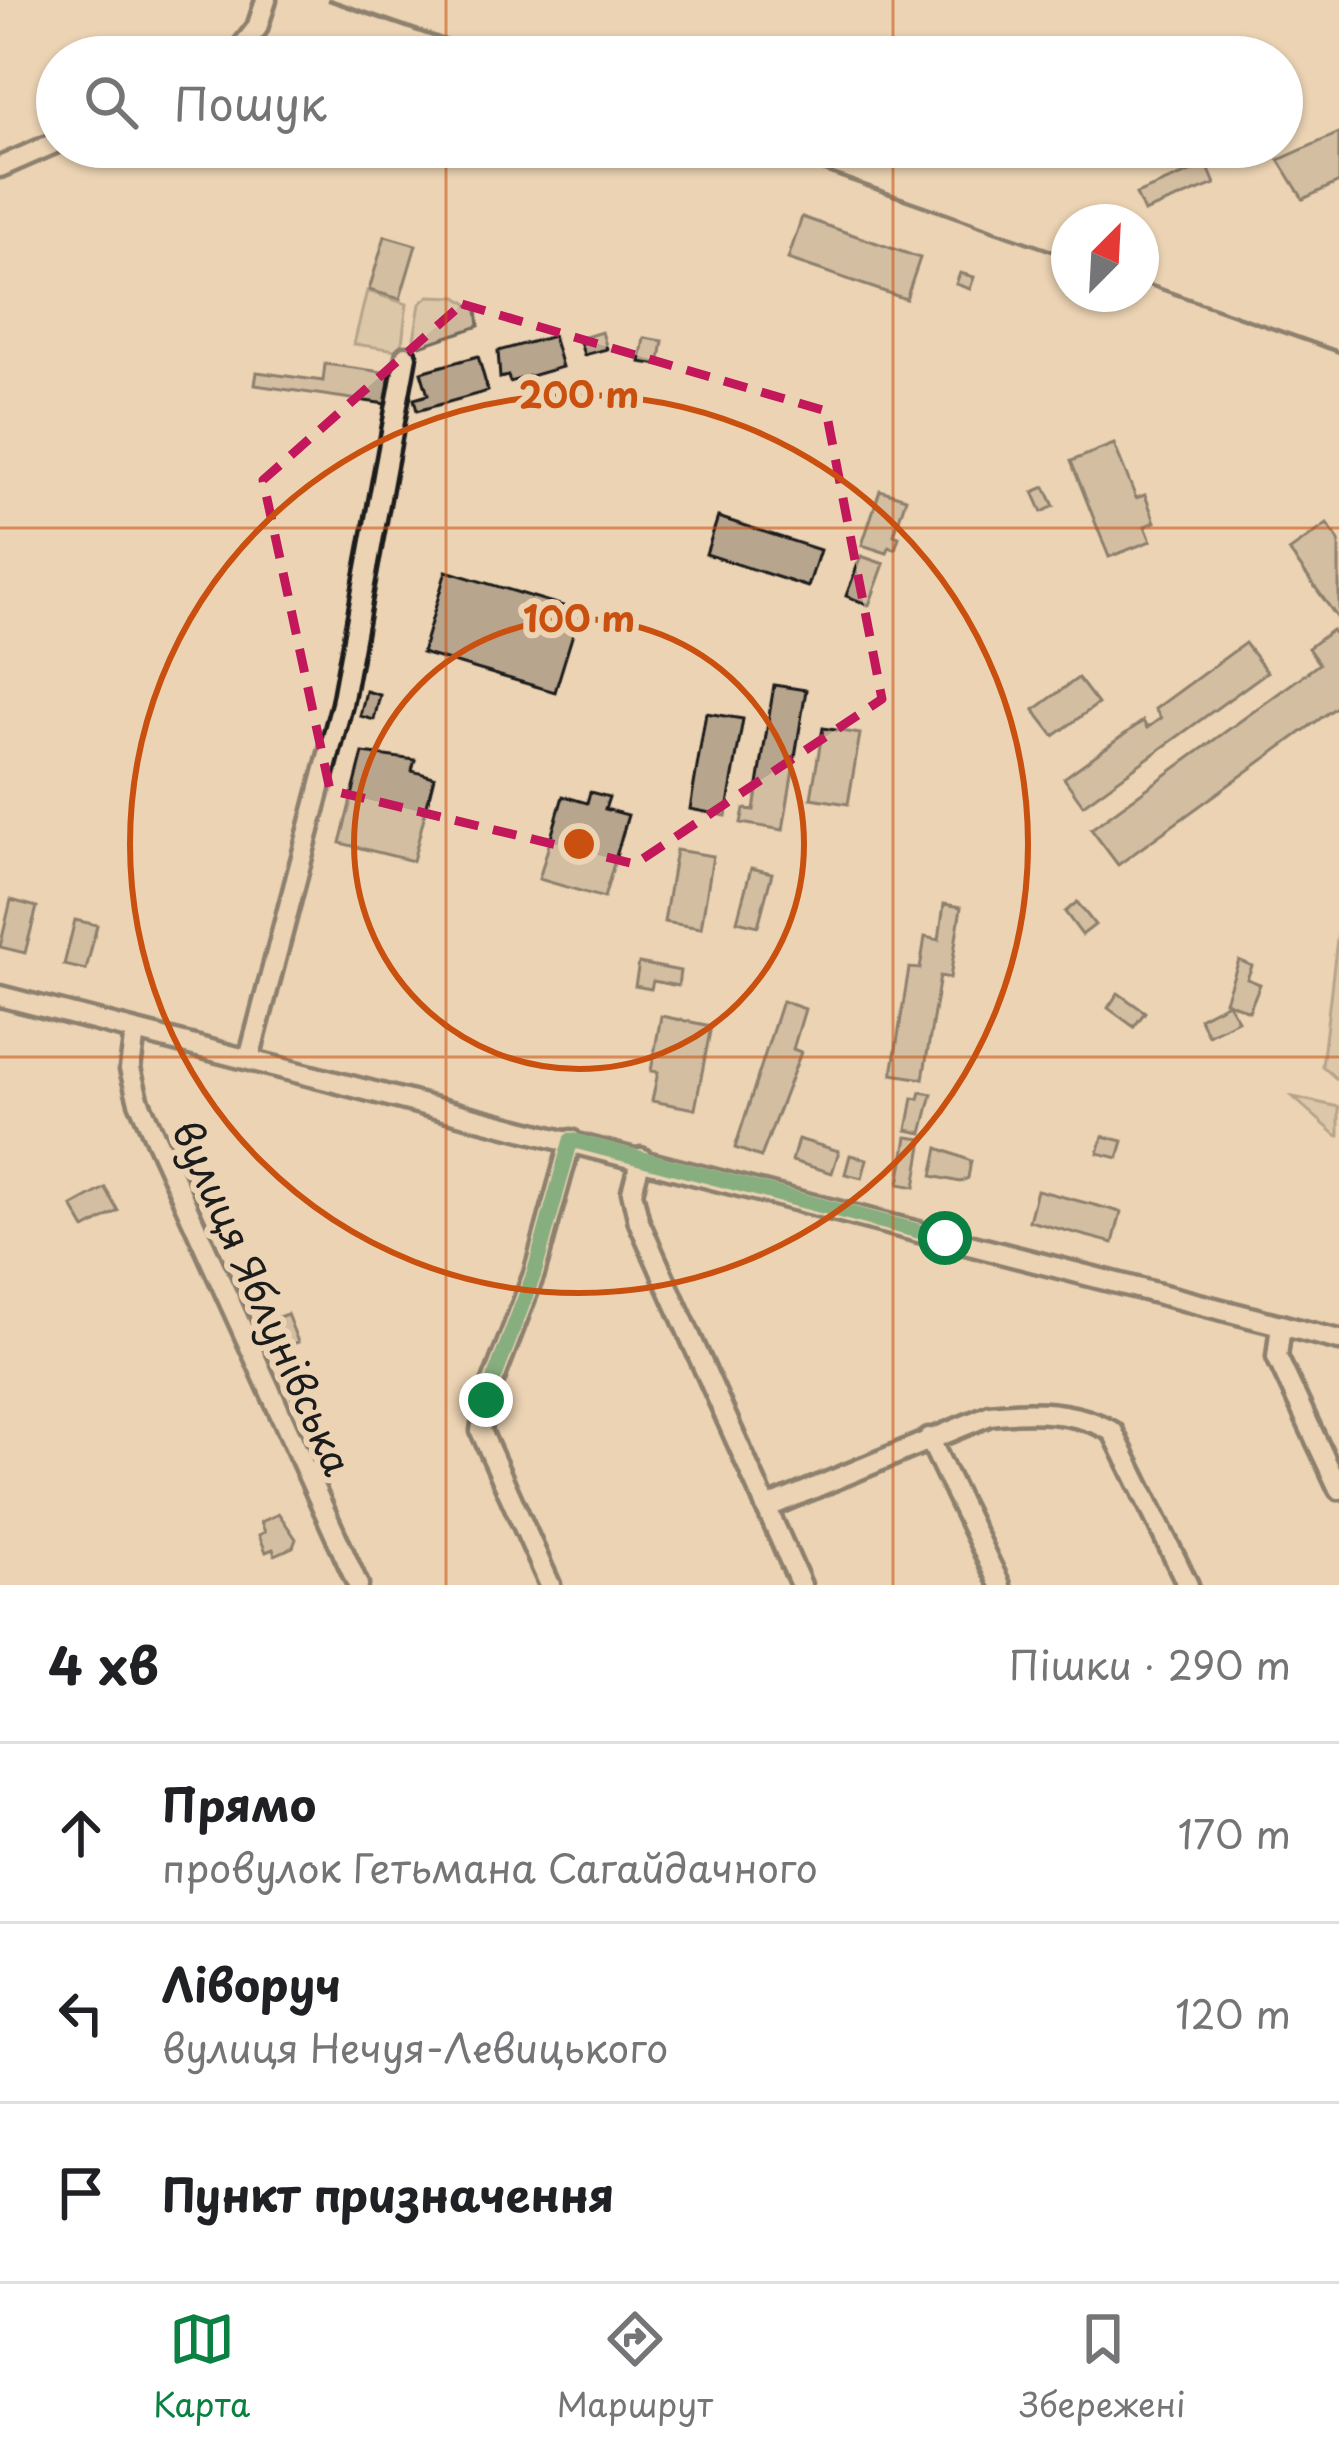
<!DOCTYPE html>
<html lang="uk">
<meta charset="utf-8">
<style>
body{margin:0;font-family:"Playpen Sans",sans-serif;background:#f6f6f6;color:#202124}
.compass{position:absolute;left:1051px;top:204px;width:108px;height:108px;border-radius:50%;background:#fff;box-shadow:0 3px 9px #0004;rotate:24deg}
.stop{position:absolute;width:36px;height:36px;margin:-27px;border:9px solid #0b8043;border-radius:50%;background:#fff}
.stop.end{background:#0b8043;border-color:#fff;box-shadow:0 3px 12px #0008}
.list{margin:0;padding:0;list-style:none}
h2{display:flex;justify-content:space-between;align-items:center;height:156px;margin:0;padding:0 48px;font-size:51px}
h2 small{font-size:39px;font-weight:400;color:#757577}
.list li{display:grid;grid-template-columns:78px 1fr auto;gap:36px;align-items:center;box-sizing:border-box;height:180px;padding:0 48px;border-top:3px solid #e0e0e0}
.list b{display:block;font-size:45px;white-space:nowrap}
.list p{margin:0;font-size:39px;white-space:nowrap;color:#757577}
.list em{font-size:39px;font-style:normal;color:#757577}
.icon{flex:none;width:66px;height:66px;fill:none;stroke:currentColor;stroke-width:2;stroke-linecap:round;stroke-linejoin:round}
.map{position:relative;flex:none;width:1339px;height:1585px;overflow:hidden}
.search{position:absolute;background:#fff;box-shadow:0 3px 9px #0004;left:36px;right:36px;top:36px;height:132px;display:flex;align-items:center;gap:30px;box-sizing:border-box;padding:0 42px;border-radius:66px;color:#757577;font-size:45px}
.sheet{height:696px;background:#fff}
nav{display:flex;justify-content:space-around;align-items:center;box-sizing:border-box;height:168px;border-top:3px solid #e0e0e0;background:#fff;font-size:33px;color:#757577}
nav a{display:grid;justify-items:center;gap:6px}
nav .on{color:#0b8043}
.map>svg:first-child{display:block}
.green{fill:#cdb89d;stroke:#746a5c;stroke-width:3}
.building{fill:#b8a58e;stroke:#1c1c1c;stroke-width:3}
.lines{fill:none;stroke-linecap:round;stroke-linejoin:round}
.minor-casing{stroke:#1c1c1c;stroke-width:27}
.minor{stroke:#ebd3b3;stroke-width:18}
.rail{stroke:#1c1c1c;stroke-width:4.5}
.route{stroke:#0b8043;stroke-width:15}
.marked{fill:none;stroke:#c2185b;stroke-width:9;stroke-dasharray:24 15;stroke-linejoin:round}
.grid{fill:none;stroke:#c9500e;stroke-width:3;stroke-opacity:0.55}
.ring{fill:none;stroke:#c9500e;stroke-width:6}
.labels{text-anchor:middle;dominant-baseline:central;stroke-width:12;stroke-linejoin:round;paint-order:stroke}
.street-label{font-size:39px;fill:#1c1c1c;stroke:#ebd3b3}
.centre{fill:#c9500e;stroke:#ebd3b3;stroke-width:6}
.ring-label{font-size:36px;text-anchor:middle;font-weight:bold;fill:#c9500e;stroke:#ebd3b3;stroke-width:12;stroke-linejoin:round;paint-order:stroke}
</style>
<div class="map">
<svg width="1339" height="1585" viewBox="0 0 1339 1585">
<rect width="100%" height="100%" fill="#ebd3b3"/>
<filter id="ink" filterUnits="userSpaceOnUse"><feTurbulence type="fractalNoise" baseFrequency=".00833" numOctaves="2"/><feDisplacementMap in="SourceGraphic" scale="24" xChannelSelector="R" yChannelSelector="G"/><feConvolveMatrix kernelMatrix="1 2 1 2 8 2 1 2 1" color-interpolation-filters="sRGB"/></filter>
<g filter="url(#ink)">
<!-- green -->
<g class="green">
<path d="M367,291l40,13 -5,39 -6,7 -42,-6z"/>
<path d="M429,296l28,1 20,13 2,16 -59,20 -6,-7 6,-35z"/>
<path d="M1339,922v159l-17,-15z"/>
<path d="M1293,1097l46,10v29l-3,-1z"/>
</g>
<!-- building -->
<g class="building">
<path d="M1339,133v49l-36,17 -24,-39z"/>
<path d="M1207,165l8,19 -71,28 -8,-18z"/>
<path d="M802,217l118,41 -14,41 -118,-40z"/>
<path d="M385,236l31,9 -16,54 -31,-9z"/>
<path d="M960,273l14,4 -4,12 -14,-5z"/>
<path d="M602,332l5,17 -23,6 -5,-16z"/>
<path d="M553,336l9,31 -52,15 -2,-6 -8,2 -2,-27z"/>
<path d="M644,338l19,3 -4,24 -19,-3z"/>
<path d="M478,356l10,35 -71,20 -3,-12 14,-4 -7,-23z"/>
<path d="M325,364l65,9 -4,31 -131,-19 2,-13 66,9z"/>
<path d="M1114,444l22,54 9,-3 10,27 -10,4 6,15 -42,16 -38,-96z"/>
<path d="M1045,487l9,19 -12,6 -9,-20z"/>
<path d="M880,490l26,8 -12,37 5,2 -4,12 -6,-2 -2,6 -25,-8z"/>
<path d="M718,517l102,33 -12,37 -102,-33z"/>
<path d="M1327,524l12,17v79l-50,-69z"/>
<path d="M861,556l23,8 -15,41 -23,-9z"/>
<path d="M446,571l134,40 -25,81 -133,-39z"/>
<path d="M1332,630l7,9v66l-221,160 -27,-36 228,-165 -11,-16z"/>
<path d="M1245,643l22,29 -184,133 -19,-27 79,-57 4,7 14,-10 -6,-9z"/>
<path d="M1078,678l20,26 -44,32 -20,-26z"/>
<path d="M774,685l32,5 -23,140 -42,-7 3,-14 10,1z"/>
<path d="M366,691l14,4 -6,25 -14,-4z"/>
<path d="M706,713l37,6 -17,97 -36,-7z"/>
<path d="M823,728l37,6 -12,70 -37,-6z"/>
<path d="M363,753l52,7 -3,11 22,6 -21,84 -73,-18z"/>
<path d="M590,792l19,5 -4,12 23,6 -24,83 -65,-19 24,-83 24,7z"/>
<path d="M676,850l37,6 -12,72 -37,-6z"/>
<path d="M751,868l21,5 -14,53 -21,-5z"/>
<path d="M11,900l26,7 -12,46 -25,-6z"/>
<path d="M1077,902l18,23 -13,10 -17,-23z"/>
<path d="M944,904l17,3 -11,71 -10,-2 -17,103 -31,-5 17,-106 11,1 5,-32 14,3z"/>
<path d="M75,920l22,5 -11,45 -22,-5z"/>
<path d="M1239,960l13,6 -5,13 13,5 -11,27 -24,-10z"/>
<path d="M639,963l41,8 -2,15 -25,-5 -2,8 -16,-3z"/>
<path d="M1118,993l27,19 -11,15 -26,-19z"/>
<path d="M782,1001l23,8 -12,40 8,3 -40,105 -26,-9z"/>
<path d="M1228,1003l10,17 -30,15 -9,-17z"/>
<path d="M661,1016l50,10 -16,83 -43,-8 6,-29 -7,-1z"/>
<path d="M921,1092l11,2 -10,39 -15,-3 6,-32 6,1z"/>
<path d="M1103,1136l20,5 -5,17 -20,-5z"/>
<path d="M907,1137l16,2 -8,48 -16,-3z"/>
<path d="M798,1139l41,12 -7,22 -40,-12z"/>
<path d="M938,1148l33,13 -3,17 -8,4 -28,-6z"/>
<path d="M850,1155l17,4 -5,19 -17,-4z"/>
<path d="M105,1188l13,23 -33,18 -13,-23z"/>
<path d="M1037,1190l84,22 -8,31 -84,-22z"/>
<path d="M287,1314l11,28 -25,9 -11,-28z"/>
<path d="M312,1387l13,23 -20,11 -13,-23z"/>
<path d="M279,1514l17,25 -3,8 -18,8 -2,-6 -7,3 -7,-17 6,-3 -4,-10z"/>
</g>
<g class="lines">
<!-- minor casing -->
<g class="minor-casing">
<g id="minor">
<path d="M234,57l23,-29 9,-28"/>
<path d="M0,167l57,-25"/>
<path d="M0,996l1339,344"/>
<path d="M135,1032l-5,37 9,33 219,483"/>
<path d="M249,1059l93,-355 64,-348"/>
<path d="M641,1158l-9,34 7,30 162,363"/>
<path d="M1281,1325l-4,32 62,132"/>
<path d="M929,1438l71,147"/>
<path d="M766,1508l224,-93c40,-5 88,-4 123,17l75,153"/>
<path d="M550,1585l-69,-154 5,-31 48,-126 37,-134"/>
</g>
</g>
<!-- minor -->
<use href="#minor" class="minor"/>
<!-- rail -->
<g class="rail">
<path d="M329,0l165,57"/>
<path d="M756,147l313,110"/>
<path d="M1141,282l198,70"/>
</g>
</g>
</g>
<g class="lines" filter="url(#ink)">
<!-- route -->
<path class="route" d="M486,1400l48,-126 37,-134 374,98"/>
</g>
<!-- marked area -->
<path d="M0 0H1339V1585H0ZM462,304l364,107 56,288 -247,165 -305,-74 -67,-310z" fill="#ebd3b3" fill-opacity=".55" fill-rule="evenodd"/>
<path class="marked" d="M462,304l364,107 56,288 -247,165 -305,-74 -67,-310z"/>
<!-- grid -->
<path class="grid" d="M446,0v57M893,0v57M446,147v1438M893,147v1438M0,528h1339M0,1057h1339"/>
<!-- distance rings -->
<g class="ring">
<circle cx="579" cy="844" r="225"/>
<circle cx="579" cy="844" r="449"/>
</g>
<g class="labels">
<!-- street labels -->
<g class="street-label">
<text transform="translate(264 1297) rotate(66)">вулиця Яблунівська</text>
</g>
</g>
<circle cx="579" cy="844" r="18" class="centre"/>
<g class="ring-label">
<text x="579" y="408">200 m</text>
<text x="579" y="632">100 m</text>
</g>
</svg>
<svg class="compass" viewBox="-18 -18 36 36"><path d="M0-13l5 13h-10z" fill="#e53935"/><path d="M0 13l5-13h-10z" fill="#757577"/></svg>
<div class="stop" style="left:945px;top:1238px"></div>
<div class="stop end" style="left:486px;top:1400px"></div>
<div class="search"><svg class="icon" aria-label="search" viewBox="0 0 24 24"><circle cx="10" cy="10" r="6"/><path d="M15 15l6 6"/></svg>Пошук</div>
</div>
<section class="sheet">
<h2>4 хв<small>Пішки · 290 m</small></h2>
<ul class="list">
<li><svg class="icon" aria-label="ahead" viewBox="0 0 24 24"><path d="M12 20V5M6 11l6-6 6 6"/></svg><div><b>Прямо</b><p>провулок Гетьмана Сагайдачного</p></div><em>170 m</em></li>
<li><svg class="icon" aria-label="left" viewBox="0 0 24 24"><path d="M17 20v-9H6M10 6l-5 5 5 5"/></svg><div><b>Ліворуч</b><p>вулиця Нечуя-Левицького</p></div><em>120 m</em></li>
<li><svg class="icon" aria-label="arrive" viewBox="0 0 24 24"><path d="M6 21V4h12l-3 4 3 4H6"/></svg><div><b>Пункт призначення</b></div></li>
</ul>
</section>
<nav>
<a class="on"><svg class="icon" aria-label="map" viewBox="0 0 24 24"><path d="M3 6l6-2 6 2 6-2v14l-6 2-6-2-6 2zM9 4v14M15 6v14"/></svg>Карта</a>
<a><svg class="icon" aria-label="directions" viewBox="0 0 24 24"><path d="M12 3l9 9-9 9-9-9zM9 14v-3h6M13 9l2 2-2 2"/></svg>Маршрут</a>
<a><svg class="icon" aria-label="saved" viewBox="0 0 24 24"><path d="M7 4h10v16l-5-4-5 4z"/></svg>Збережені</a>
</nav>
